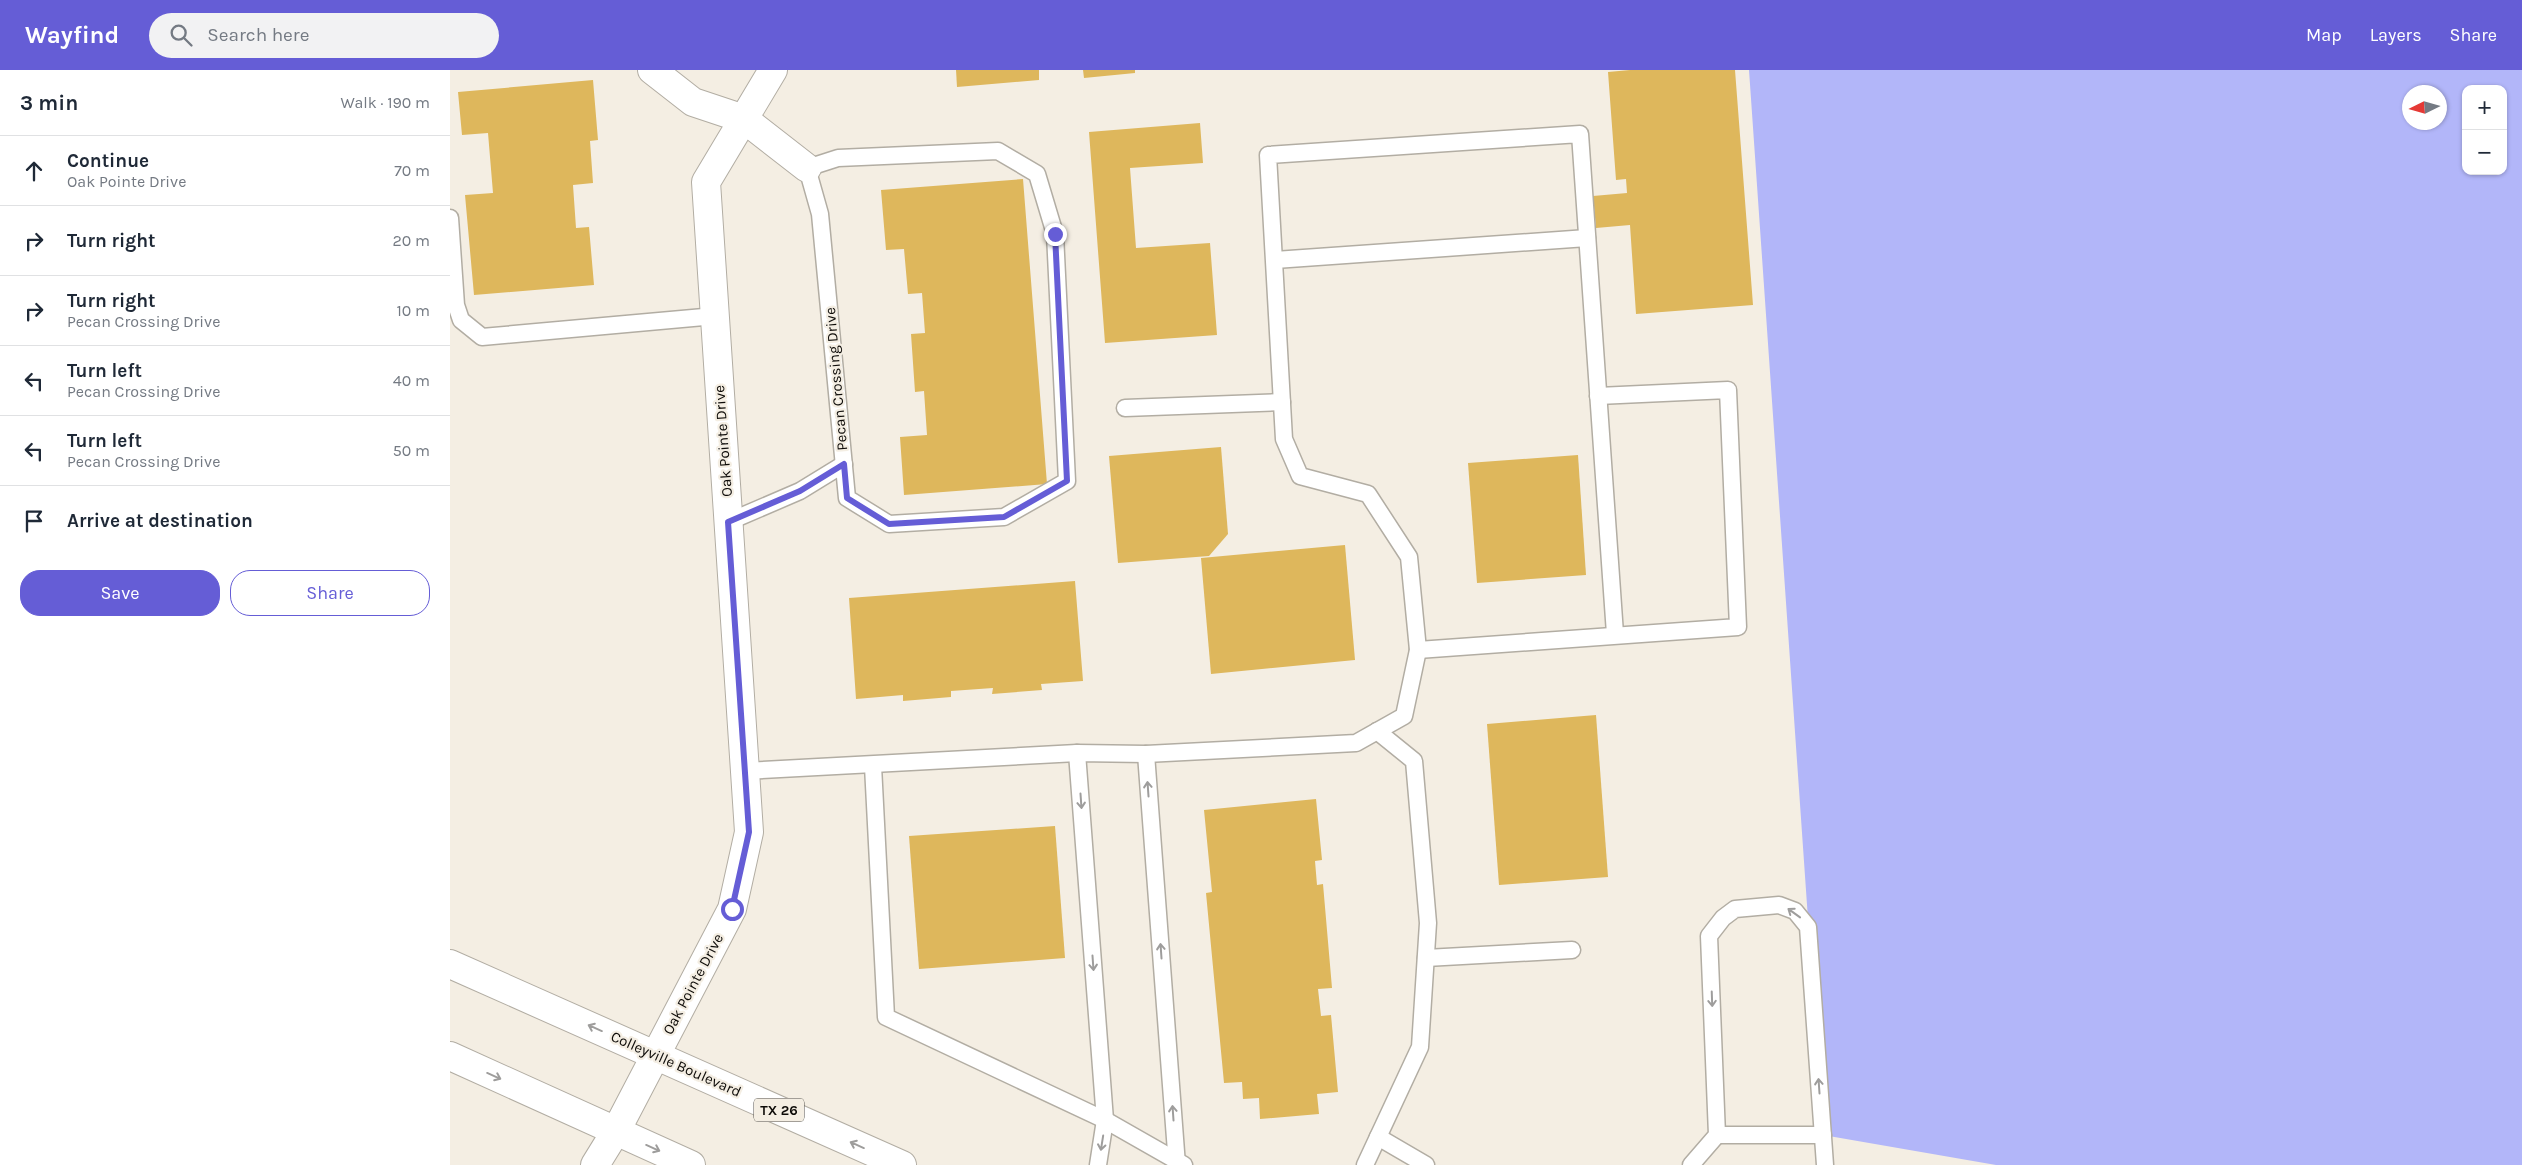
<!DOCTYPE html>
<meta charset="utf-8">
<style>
body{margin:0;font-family:Karla,sans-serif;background:#f2f2f3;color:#1f2937}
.controls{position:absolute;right:15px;top:15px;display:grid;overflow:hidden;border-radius:10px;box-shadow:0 1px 4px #0004}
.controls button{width:45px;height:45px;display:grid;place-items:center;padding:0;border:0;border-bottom:1px solid #e0e1e3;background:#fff;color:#1f2937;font:25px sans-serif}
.compass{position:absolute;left:1952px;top:15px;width:45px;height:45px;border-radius:50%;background:#fff;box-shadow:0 1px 4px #0004;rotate:265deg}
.stop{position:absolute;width:15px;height:15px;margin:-11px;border:4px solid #655dd6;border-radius:50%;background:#fff}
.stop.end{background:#655dd6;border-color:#fff;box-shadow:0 1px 5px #0008}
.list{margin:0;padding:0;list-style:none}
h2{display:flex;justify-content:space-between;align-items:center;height:65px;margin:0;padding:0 20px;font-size:21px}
h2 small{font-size:16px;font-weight:400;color:#747a83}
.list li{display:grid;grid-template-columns:32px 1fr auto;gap:15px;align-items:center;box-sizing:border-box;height:70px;padding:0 20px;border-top:1px solid #e0e1e3}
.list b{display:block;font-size:19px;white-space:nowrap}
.list p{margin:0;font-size:16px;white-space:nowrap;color:#747a83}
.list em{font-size:16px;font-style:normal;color:#747a83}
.actions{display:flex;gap:10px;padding:15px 20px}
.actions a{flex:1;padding:11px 0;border:1px solid #655dd6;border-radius:20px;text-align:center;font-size:18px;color:#655dd6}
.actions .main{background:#655dd6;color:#fff}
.icon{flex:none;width:28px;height:28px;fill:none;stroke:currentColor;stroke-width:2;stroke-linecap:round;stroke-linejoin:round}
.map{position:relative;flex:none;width:2072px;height:1095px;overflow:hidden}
header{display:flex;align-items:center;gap:30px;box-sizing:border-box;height:70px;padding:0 25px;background:#655dd6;color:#fff}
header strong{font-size:24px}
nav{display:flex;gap:28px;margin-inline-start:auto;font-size:18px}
.search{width:350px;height:45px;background:#f2f2f3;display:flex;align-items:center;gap:12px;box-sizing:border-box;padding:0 18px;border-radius:28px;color:#747a83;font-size:19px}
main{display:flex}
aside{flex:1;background:#fff}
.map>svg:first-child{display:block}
.green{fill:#b2b6f9;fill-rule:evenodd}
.building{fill:#deb75c}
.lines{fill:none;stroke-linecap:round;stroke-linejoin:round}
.lane-casing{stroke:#b2ada3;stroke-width:19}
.street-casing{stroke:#b2ada3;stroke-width:30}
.secondary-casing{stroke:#b2ada3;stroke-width:30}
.primary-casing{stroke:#b2ada3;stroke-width:30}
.lane{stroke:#fff;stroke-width:16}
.street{stroke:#fff;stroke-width:28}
.secondary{stroke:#fff;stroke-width:28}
.primary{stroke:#fff;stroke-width:28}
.oneway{stroke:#9e9d9c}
.route{stroke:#655dd6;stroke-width:6}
.labels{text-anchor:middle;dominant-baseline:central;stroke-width:4.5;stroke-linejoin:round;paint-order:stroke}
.shield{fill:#f4eee3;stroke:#524f4a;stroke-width:1}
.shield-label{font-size:14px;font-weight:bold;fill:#0d0b08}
.street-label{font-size:15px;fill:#0d0b08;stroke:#f4eee3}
</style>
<header>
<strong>Wayfind</strong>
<div class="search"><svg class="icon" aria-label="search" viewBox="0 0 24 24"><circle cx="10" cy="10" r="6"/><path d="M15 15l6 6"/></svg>Search here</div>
<nav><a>Map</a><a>Layers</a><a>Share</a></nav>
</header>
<main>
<aside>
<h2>3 min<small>Walk · 190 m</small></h2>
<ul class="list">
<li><svg class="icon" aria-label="ahead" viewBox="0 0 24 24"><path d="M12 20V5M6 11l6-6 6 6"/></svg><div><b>Continue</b><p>Oak Pointe Drive</p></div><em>70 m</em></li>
<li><svg class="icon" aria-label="right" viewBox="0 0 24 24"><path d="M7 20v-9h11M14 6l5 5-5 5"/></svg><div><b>Turn right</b></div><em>20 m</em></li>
<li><svg class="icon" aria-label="right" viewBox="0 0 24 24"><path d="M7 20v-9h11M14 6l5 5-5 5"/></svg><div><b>Turn right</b><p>Pecan Crossing Drive</p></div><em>10 m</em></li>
<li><svg class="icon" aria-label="left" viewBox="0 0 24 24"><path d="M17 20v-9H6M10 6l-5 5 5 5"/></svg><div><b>Turn left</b><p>Pecan Crossing Drive</p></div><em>40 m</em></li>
<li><svg class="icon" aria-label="left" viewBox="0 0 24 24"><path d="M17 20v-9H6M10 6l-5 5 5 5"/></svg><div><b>Turn left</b><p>Pecan Crossing Drive</p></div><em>50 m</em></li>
<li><svg class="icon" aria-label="arrive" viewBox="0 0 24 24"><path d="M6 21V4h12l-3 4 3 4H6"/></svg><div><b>Arrive at destination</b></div></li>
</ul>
<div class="actions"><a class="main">Save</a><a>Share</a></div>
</aside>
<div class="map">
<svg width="2072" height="1095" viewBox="0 0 2072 1095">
<rect width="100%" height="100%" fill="#f4eee3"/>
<!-- green -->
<path class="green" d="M1299,0h773v1095h-526l-173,-30zM2016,19h37v82h-37zM1960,22h30v30h-30z"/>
<!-- building -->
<g class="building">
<path d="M506,0h83v10l-82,7z"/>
<path d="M633,0h52v3l-51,5z"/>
<path d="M1180,0h105l18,235 -117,9 -6,-89 -34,3 -3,-32 34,-3 -1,-14 -10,1 -8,-108z"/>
<path d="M143,10l5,60 -8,1 3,42 -20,2 3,43 13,-1 5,58 -120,10 -9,-100 28,-2 -5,-60 -26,2 -4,-43z"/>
<path d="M750,53l3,40 -73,5 6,80 74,-5 7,92 -112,8 -16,-211z"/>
<path d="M573,109l24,305 -143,11 -4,-58 27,-2 -3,-44 -9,1 -4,-58 14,-1 -3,-40 -14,1 -4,-45 -18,1 -5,-60z"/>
<path d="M771,377l7,87 -19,22 -91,7 -9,-107z"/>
<path d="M1128,385l8,120 -109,8 -9,-120z"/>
<path d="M895,475l10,115 -144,14 -10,-116z"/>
<path d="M625,511l8,100 -42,3 1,6 -50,4 1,-6 -42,3v6l-48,4v-6l-47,4 -7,-101z"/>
<path d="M1146,645l12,162 -109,8 -12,-161z"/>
<path d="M866,729l6,61 -7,1 2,24 6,-1 9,104 -14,1 3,27 10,-1 7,77 -21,2 2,20 -59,5 -1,-21 -16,1 -1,-17 -18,1 -18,-190 6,-1 -8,-82z"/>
<path d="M605,756l10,132 -146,11 -10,-133z"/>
</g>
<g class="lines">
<!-- lane casing -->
<g class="lane-casing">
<g id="lane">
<path d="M548,81l39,23 18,60 12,247 -63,36 -115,7 -42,-26 -27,-284 -13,-46 31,-10z"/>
<path d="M0,148l6,87 5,15 21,17 233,-21"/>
<path d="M825,190l312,-22"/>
<path d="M675,338l157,-6"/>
<path d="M278,452l72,-31 44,-27"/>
<path d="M968,580l320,-23 -10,-237 -130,6"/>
<path d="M627,683l28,367 -7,45"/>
<path d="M696,684l31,411"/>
<path d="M423,696l13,251 219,103 79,45"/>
<path d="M295,701l332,-18 69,1 210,-11 48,-27 14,-66 -9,-93 -41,-63 -68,-18 -16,-37 -16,-284 312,-21 35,500"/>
<path d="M976,888l146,-8"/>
<path d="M1267,1065h106"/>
<path d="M928,1067l48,28"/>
<path d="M915,1095l55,-118 8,-124 -14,-162 -37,-30"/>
<path d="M1241,1095l26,-30 -8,-199 14,-18 12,-9 44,-4 16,6 13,16 17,238"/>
</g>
</g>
<!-- street casing -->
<g class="street-casing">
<g id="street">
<path d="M202,0l41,32 51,17 63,49"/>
<path d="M166,1061l116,-222 17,-77 -43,-650 67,-112"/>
</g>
</g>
<!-- secondary casing -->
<g class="secondary-casing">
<path id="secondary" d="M145,1095l21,-34"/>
</g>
<!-- primary casing -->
<g class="primary-casing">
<g id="primary">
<path d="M0,894l452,201"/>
<path d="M0,986l241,109"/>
</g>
</g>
<!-- lane -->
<use href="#lane" class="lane"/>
<!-- street -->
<use href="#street" class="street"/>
<!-- secondary -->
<use href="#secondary" class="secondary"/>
<!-- primary -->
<use href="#primary" class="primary"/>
</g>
<!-- one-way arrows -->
<defs><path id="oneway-shaft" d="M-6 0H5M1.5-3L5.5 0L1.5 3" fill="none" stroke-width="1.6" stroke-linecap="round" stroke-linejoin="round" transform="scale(1.25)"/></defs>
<g class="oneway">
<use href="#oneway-shaft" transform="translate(698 719) rotate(-94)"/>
<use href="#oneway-shaft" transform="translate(631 731) rotate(86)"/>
<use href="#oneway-shaft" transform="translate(1344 843) rotate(-144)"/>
<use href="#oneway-shaft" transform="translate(711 881) rotate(-94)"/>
<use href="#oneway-shaft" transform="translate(643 893) rotate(86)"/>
<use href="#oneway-shaft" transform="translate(1262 929) rotate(88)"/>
<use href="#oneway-shaft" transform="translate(145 958) rotate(-156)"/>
<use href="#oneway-shaft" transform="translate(44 1006) rotate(24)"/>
<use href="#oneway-shaft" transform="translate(1369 1016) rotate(-94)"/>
<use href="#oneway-shaft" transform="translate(723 1043) rotate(-94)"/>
<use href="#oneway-shaft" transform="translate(652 1073) rotate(99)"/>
<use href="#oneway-shaft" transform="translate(407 1075) rotate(-156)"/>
<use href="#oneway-shaft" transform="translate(203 1078) rotate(24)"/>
</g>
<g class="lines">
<!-- route -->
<path class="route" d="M282,839l17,-77 -21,-310 72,-31 44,-27 3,34 42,26 115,-7 63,-36 -12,-247"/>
</g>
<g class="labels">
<!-- shield labels -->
<rect class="shield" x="304" y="1028.5" width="50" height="23" rx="4"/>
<g class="shield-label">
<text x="329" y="1040">TX 26</text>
</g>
<!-- street labels -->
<g class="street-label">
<text transform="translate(386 309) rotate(-95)">Pecan Crossing Drive</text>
<text transform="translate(273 371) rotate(-94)">Oak Pointe Drive</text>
<text transform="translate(243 914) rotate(-62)">Oak Pointe Drive</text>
<text transform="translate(226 994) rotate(24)">Colleyville Boulevard</text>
</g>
</g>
</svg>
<div class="controls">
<button>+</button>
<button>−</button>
</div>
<svg class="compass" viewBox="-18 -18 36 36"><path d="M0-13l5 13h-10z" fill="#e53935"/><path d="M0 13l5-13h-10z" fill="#747a83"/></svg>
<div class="stop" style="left:282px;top:839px"></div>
<div class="stop end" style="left:605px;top:164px"></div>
</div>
</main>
